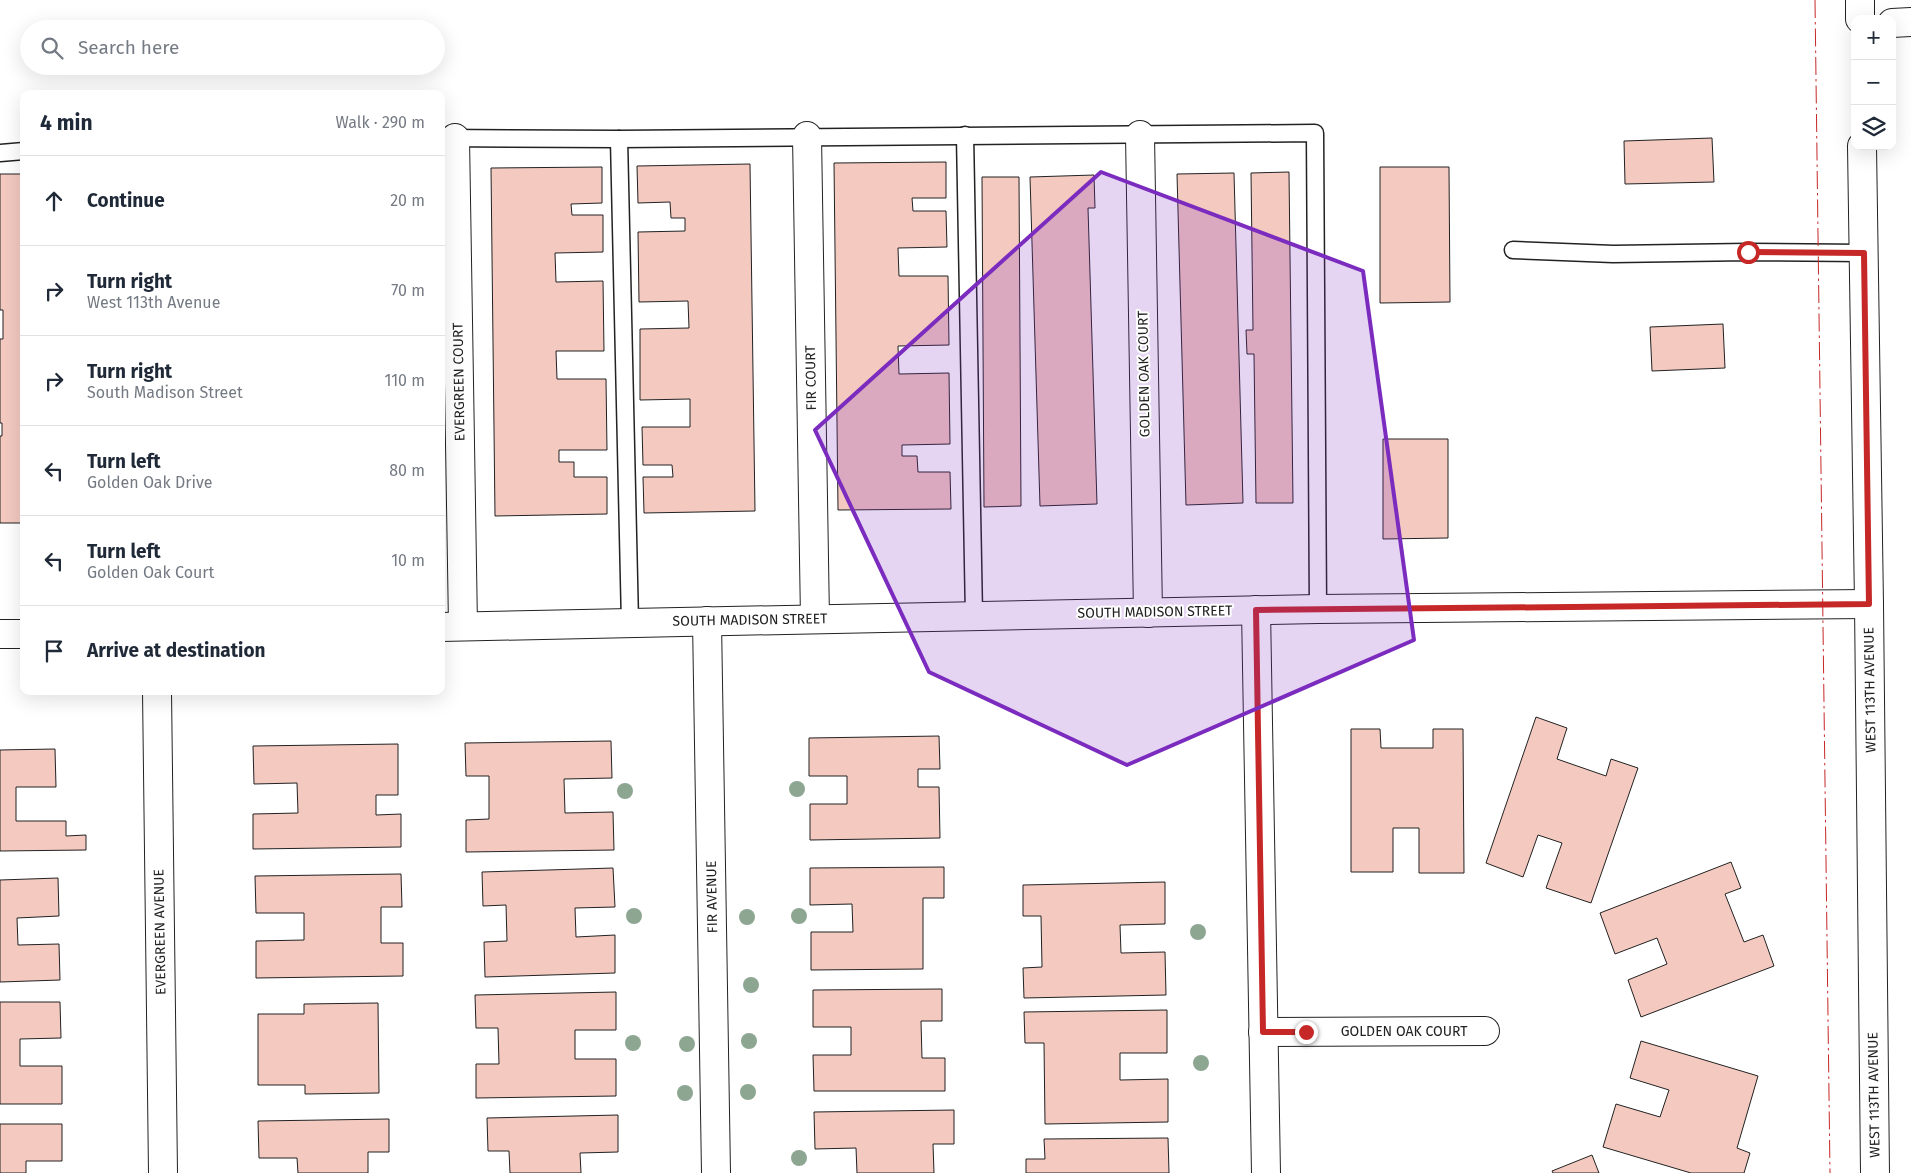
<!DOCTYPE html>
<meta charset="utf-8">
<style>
body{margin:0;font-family:"Fira Sans",sans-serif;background:#f6f6f7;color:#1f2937}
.controls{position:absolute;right:15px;top:15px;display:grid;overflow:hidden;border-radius:10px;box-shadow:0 5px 20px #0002}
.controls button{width:45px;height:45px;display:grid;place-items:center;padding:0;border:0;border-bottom:1px solid #e0e1e3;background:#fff;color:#1f2937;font:25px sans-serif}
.stop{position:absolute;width:15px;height:15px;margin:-11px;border:4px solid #c62828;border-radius:50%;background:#fff}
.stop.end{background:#c62828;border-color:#fff;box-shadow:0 1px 5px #0008}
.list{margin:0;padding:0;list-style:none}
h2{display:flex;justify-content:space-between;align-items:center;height:65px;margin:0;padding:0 20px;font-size:21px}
h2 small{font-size:16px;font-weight:400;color:#747a83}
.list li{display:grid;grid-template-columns:32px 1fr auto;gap:15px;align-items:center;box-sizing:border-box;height:90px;padding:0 20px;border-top:1px solid #e0e1e3}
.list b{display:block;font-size:19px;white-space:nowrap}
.list p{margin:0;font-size:16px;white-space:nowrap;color:#747a83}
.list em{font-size:16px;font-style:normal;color:#747a83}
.icon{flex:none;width:28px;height:28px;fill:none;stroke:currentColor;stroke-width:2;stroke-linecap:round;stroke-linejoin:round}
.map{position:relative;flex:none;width:1911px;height:1173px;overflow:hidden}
.search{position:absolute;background:#fff;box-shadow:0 5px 20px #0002;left:20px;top:20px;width:425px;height:55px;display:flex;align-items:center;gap:12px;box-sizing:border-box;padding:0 18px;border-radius:28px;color:#747a83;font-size:19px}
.panel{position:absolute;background:#fff;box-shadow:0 5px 20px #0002;left:20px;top:90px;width:425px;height:605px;border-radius:10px}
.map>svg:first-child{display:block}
.building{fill:#f3c9c0;stroke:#222}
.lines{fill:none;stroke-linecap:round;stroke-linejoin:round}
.service-casing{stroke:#222;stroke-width:19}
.minor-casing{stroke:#222;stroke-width:30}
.tertiary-casing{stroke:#222;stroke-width:30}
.service{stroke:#fff;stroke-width:16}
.minor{stroke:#fff;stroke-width:28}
.tertiary{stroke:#fff;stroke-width:28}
.power{stroke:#c62828;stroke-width:1;stroke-dasharray:18 4 2.5 4;stroke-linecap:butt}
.tree{fill:#8da692}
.route{stroke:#c62828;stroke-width:6}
.marked{fill:#7b2cbf;fill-opacity:0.2;stroke:#7b2cbf;stroke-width:4;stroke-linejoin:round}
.labels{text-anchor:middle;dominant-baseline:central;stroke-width:4;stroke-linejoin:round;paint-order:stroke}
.street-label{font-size:14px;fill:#222;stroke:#fff}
</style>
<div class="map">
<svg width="1911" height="1173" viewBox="0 0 1911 1173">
<rect width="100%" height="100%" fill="#fff"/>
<!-- building -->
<g class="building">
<path d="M1712,138l2,44 -89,2 -1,-43z"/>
<path d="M946,162v36h-34l1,13h33l1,36 -49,1 1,28h49l1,69 -51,1 1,28 50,-1 1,71 -48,1v11h15l1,16h32l1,37 -113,1 -4,-347z"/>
<path d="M750,164l5,347 -111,2 -1,-36h30l-1,-12h-29l-1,-38h48v-28l-50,1v-71l49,-1 -1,-27 -49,1 -1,-70 47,-1v-13h-14l-1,-16 -32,1 -1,-37z"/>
<path d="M602,167v36l-31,1 1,11h31v37l-48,1 1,29 47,-1 1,70h-48l1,28h49l1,71h-48v12h15v15h33v37l-112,2 -4,-348z"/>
<path d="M1380,167h69l1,135 -70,1z"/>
<path d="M1289,172l4,331h-37l-2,-149h-7l-1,-24h7l-2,-157z"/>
<path d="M1234,173l9,330 -57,2 -9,-331z"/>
<path d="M0,174h24v349h-24v-87h2v-13h-2v-84h3v-29h-3z"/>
<path d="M1094,175l1,33h-7l9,296 -57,2 -10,-329z"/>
<path d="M982,177h37l2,329 -37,1z"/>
<path d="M1723,324l2,44 -73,3 -2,-44z"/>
<path d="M1383,439h65v99l-65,1z"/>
<path d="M1536,717l31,11 -10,31 49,17 5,-17 27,9 -47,135 -45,-15 16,-45 -24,-8 -15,42 -37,-14z"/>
<path d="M1351,729h29l1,19h52v-19h30l1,144h-45v-45h-26v44h-42z"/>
<path d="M939,736l1,33h-22v18h21l1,51 -130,2v-36h37v-28h-38v-38z"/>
<path d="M611,741l1,37 -48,1 1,34 48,-1 1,38 -148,2v-32l23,-1v-43h-23l-1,-33z"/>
<path d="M398,744v51h-22v20l25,-1v33l-148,2v-35l45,-1 -1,-30 -43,1 -1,-38z"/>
<path d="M55,749l1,38h-40v34h50v15l20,-1v15l-86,1v-101z"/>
<path d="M1731,862l10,26 -16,6 19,48 19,-7 11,31 -133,51 -13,-37 39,-16 -10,-26 -42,16 -15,-41z"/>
<path d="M944,867v31h-21v71l-112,1v-38h42l-1,-28 -42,1v-37z"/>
<path d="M613,868l2,39 -40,1 1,29 39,-2v38l-130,4 -1,-35 23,-1 -1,-36 -23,1 -1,-34z"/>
<path d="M401,874l1,33h-21v36h22v33l-147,2v-37l48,-1v-27h-48l-1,-37z"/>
<path d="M58,878l1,38 -42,2 1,27 41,-1 1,36 -60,2v-102z"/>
<path d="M1165,882v42l-45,1 1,28 44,-1 1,43 -142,3 -1,-30 19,-1 -1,-51h-18v-31z"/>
<path d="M942,989v32h-21l1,37h23v33h-131l-1,-36h38v-28h-38v-37z"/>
<path d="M616,992v38h-41v29h41v37l-140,2v-34h23l-1,-36h-22l-1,-33z"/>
<path d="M0,1002h60l1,36 -41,1v27h42v38h-62z"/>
<path d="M378,1003l1,90 -74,1v-9h-47v-71h46v-10z"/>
<path d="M1167,1010v43h-47v27l48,-1v43l-123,2 -1,-81h-19l-1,-31z"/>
<path d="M1641,1041l117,35 -21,72 13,5 -6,20h-53l-88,-26 13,-43 44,13 9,-27 -39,-12z"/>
<path d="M954,1110v34h-21l1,29h-77l-1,-25 -41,1 -1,-37z"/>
<path d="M618,1115v37l-38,1 1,20h-71l-1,-22h-21l-1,-33z"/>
<path d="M389,1119v33h-21v21h-70l-1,-15h-38l-1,-37z"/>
<path d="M0,1124h62v37h-36v12h-26z"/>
<path d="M1168,1138l1,35h-143v-14h19l-1,-20z"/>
<path d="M1592,1155l7,18h-46l-1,-2z"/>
</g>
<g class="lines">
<!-- service casing -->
<g class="service-casing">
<g id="service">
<path d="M965,135l9,481"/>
<path d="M441,138l178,1 696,-6 3,476"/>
<path d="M619,139l11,484"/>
<path d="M0,153l24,-2"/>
<path d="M1513,250l100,4 135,-2 116,1"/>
</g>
</g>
<!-- minor casing -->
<g class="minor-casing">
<g id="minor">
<path d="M1892,23l19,-1"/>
<path d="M1140,135l8,478"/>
<path d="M807,136l8,483"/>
<path d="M455,138l8,488"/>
<path d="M1256,610l10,563"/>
<path d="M707,621l9,552"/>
<path d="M441,627l877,-18 551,-5"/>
<path d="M0,634h24"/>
<path d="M157,691l6,482"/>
<path d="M1263,1032l222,-1"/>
</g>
</g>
<!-- tertiary casing -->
<g class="tertiary-casing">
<g id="tertiary">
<path d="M1860,0v19"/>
<path d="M1862,146l7,458 6,569"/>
</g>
</g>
<!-- service -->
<use href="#service" class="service"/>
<!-- minor -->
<use href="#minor" class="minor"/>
<!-- tertiary -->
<use href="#tertiary" class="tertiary"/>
<!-- power -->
<path class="power" d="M1815,0l15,1173"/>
</g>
<!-- trees -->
<g class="tree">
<circle cx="797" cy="789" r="8"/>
<circle cx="625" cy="791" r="8"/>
<circle cx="634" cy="916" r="8"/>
<circle cx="799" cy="916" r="8"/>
<circle cx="747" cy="917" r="8"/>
<circle cx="1198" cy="932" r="8"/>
<circle cx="751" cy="985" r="8"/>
<circle cx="749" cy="1041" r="8"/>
<circle cx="633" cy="1043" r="8"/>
<circle cx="687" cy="1044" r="8"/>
<circle cx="1201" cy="1063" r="8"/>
<circle cx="748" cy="1092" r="8"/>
<circle cx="685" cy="1093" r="8"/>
<circle cx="799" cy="1158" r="8"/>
</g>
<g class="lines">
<!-- route -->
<path class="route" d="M1306,1032h-43l-7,-422 613,-6 -5,-351 -116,-1"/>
</g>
<!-- marked area -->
<path class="marked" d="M1101,172l262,99 51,369 -287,125 -198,-93 -114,-242z"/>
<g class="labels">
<!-- street labels -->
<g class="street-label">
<text transform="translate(1144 374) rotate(-91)">GOLDEN OAK COURT</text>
<text transform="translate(811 378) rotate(-91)">FIR COURT</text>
<text transform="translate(459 382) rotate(-91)">EVERGREEN COURT</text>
<text transform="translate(1155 612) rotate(-1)">SOUTH MADISON STREET</text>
<text transform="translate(750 620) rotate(-1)">SOUTH MADISON STREET</text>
<text transform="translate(1870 690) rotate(-91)">WEST 113TH AVENUE</text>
<text transform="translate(712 897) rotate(-91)">FIR AVENUE</text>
<text transform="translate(160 932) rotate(-91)">EVERGREEN AVENUE</text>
<text x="1404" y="1031">GOLDEN OAK COURT</text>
<text transform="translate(1874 1095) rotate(-91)">WEST 113TH AVENUE</text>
</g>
</g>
</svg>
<div class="controls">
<button>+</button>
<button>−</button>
<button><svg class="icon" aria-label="layers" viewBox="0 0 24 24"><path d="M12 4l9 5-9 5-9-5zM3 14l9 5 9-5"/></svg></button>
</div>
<div class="stop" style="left:1748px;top:252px"></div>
<div class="stop end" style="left:1306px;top:1032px"></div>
<div class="search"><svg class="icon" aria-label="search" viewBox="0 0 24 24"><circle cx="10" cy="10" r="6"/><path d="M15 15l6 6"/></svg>Search here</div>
<section class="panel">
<h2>4 min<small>Walk · 290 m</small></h2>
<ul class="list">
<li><svg class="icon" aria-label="ahead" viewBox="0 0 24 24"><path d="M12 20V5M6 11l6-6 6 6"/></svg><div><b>Continue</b></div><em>20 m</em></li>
<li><svg class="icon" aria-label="right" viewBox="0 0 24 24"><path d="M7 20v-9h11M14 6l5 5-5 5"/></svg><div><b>Turn right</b><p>West 113th Avenue</p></div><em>70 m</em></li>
<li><svg class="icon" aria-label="right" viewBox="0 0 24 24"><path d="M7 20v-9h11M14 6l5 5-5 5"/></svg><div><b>Turn right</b><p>South Madison Street</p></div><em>110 m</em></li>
<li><svg class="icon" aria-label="left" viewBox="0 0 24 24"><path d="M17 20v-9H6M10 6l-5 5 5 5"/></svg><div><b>Turn left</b><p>Golden Oak Drive</p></div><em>80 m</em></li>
<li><svg class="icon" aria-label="left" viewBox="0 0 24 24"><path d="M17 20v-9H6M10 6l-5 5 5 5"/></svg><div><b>Turn left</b><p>Golden Oak Court</p></div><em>10 m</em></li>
<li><svg class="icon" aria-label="arrive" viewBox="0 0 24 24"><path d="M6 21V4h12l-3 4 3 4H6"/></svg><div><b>Arrive at destination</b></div></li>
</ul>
</section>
</div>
